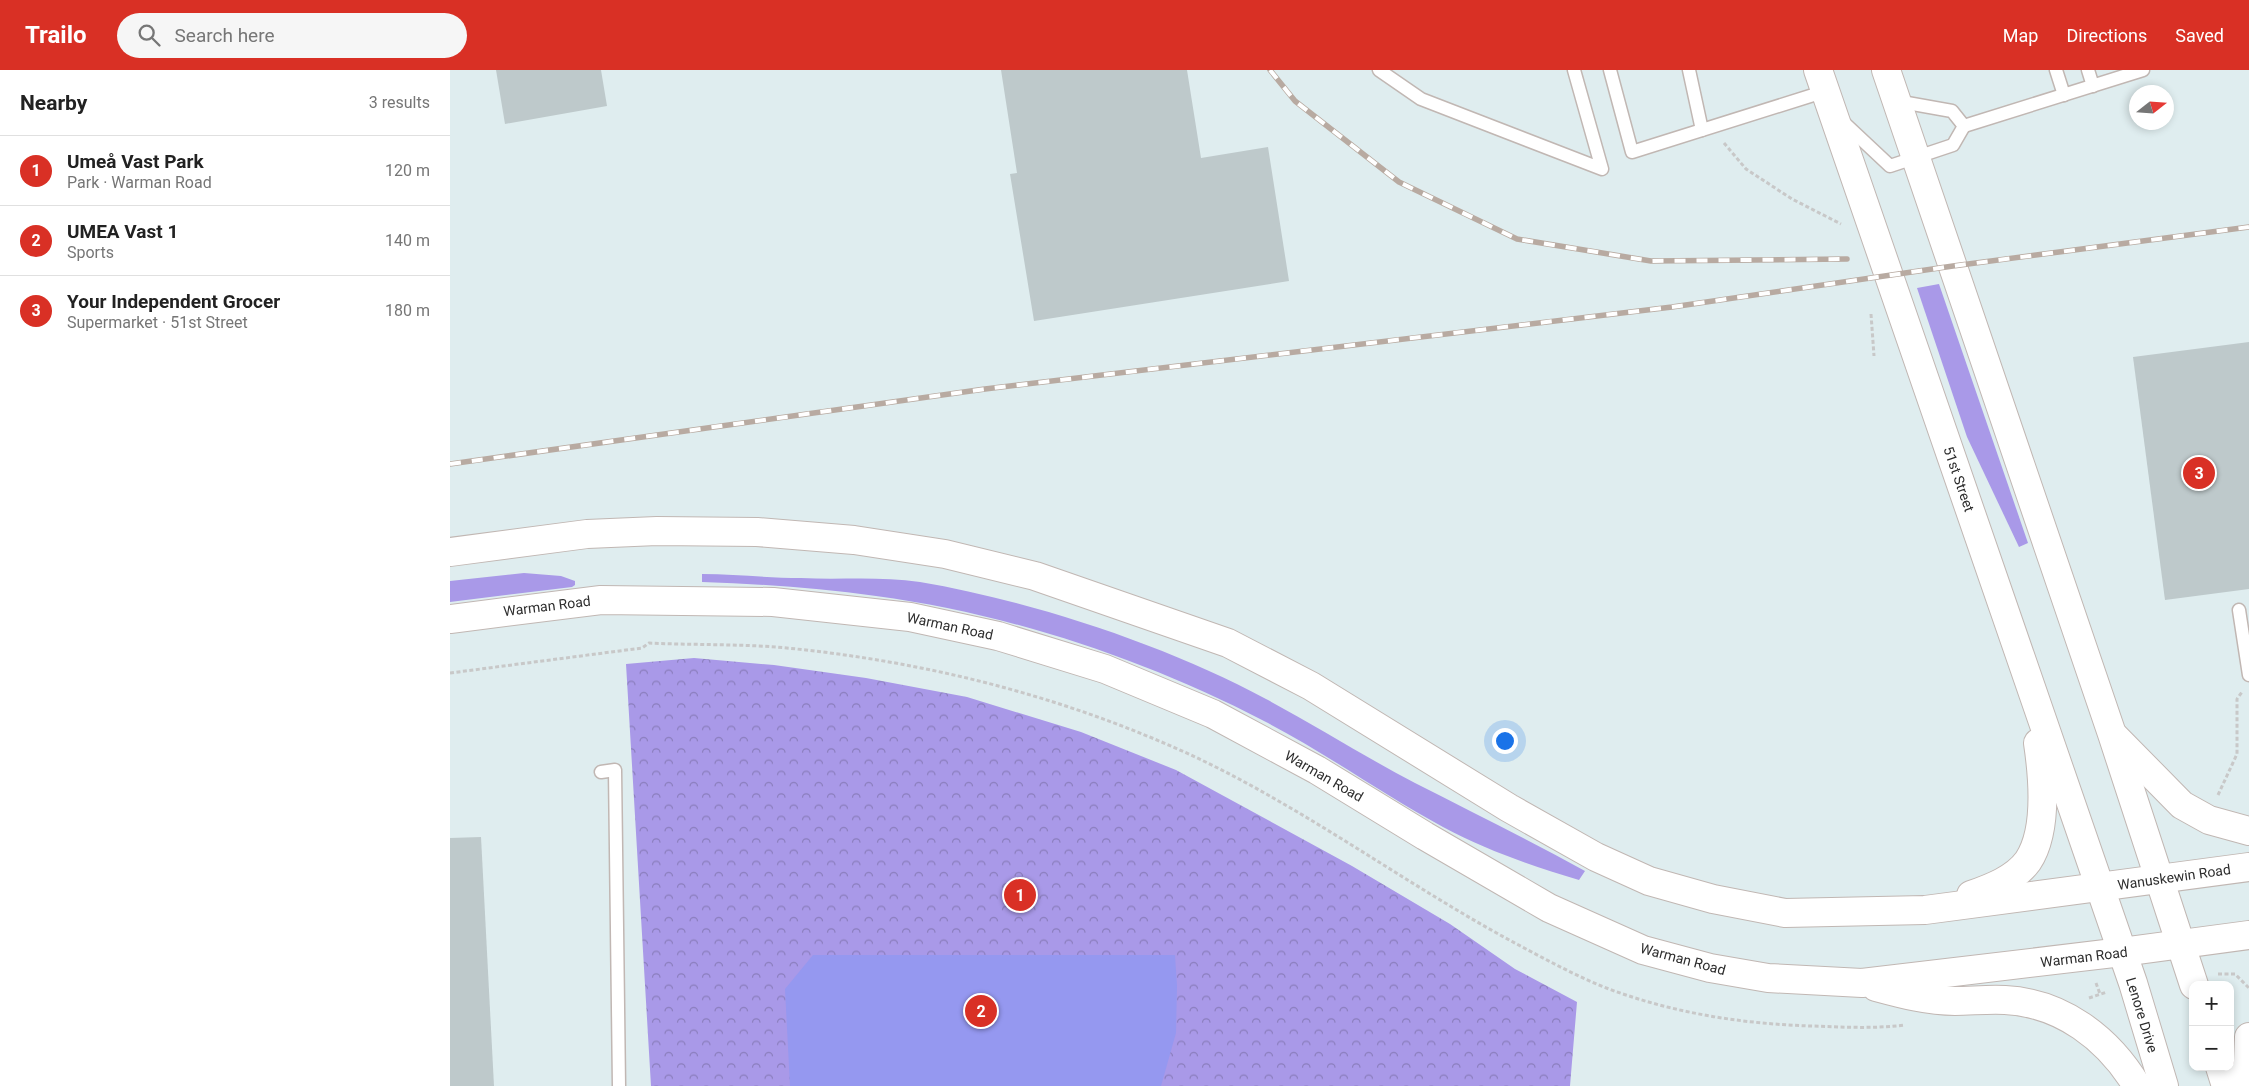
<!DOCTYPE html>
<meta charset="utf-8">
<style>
body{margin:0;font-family:Roboto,sans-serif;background:#f6f6f6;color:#222}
.controls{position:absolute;right:15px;bottom:15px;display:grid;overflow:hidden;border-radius:10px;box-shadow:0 2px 8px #0003}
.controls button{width:45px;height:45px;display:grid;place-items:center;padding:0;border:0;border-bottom:1px solid #e0e0e0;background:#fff;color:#222;font:25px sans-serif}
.compass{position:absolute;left:1679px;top:15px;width:45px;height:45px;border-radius:50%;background:#fff;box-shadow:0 2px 8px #0003;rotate:73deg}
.you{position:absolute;left:1054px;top:670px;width:18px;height:18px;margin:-12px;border:4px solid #fff;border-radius:50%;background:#1a73e8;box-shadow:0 0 0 8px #1a73e833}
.badge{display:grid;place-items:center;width:32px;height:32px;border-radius:50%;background:#d93025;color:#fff;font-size:16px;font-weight:700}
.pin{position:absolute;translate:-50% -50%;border:2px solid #fff;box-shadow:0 1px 5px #0006}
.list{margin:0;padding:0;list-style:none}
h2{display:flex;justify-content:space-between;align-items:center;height:65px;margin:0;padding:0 20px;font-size:21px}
h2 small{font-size:16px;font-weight:400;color:#767676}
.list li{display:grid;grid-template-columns:32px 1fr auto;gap:15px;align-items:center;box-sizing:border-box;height:70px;padding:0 20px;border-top:1px solid #e0e0e0}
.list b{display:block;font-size:19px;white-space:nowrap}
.list p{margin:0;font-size:16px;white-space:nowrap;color:#767676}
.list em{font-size:16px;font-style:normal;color:#767676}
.icon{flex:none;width:28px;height:28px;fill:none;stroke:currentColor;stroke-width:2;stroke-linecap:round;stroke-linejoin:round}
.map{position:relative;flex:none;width:1799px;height:1016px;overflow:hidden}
header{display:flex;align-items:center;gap:30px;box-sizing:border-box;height:70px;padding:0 25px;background:#d93025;color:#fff}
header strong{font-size:24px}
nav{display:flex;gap:28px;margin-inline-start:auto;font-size:18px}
.search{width:350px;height:45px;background:#f6f6f6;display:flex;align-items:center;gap:12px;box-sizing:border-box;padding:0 18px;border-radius:28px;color:#767676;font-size:19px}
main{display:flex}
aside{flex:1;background:#fff}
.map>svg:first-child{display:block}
.grass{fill:#a999e8}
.park{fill:url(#park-crowns)}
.pitch{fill:#9598f0}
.building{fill:#bec9cb}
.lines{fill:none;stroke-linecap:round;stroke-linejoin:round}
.lane-casing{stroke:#c1b7b3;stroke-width:15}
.secondary-casing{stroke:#c1b7b3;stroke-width:30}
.path{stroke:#c8c8c8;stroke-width:3;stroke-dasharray:4 2.5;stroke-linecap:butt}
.lane{stroke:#fff;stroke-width:12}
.secondary{stroke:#fff;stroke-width:28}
.rail-casing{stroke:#b8aaa1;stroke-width:5.5}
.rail{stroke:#fff;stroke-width:4;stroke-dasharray:11;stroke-linecap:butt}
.labels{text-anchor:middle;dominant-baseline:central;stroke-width:5;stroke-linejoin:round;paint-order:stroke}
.street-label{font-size:14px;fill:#2d2d2d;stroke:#fff}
</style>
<header>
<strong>Trailo</strong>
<div class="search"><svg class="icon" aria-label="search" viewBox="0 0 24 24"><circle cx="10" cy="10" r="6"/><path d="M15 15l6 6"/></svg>Search here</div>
<nav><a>Map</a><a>Directions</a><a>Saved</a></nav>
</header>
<main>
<aside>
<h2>Nearby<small>3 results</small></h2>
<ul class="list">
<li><span class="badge">1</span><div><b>Umeå Vast Park</b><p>Park · Warman Road</p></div><em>120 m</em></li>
<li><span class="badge">2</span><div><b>UMEA Vast 1</b><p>Sports</p></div><em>140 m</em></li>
<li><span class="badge">3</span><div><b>Your Independent Grocer</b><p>Supermarket · 51st Street</p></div><em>180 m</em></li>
</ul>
</aside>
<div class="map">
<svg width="1799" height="1016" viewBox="0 0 1799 1016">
<defs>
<pattern id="park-crowns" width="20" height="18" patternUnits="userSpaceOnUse" patternTransform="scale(1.25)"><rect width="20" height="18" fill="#a999e8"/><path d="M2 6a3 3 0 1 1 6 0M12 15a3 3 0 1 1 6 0" fill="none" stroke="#8a7dbc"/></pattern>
</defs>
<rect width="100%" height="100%" fill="#dfedef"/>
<!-- grass -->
<g class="grass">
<path d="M1489,214l89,259 -9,4 -52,-110 -50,-149z"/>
<path d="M74,503l37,3 14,5v4l-3,2 -122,15v-21z"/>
<path d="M252,504c33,0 66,4 99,4 40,2 80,-2 119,4 112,19 246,63 346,117 51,27 99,58 149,84 57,29 114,57 170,88l-6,9c-47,-14 -93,-30 -136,-53 -61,-33 -117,-74 -179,-106 -120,-62 -254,-107 -388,-125 -58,-8 -115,-12 -174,-14z"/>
</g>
<!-- park -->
<path class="park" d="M244,588l80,7 92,13 101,19 114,35 95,38 176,96 98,58 65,45 62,33 -7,84h-919l-25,-422z"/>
<!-- pitch -->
<path class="pitch" d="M363,885h362l2,31 -1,47 -15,53h-371l-5,-97z"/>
<!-- building -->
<g class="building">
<path d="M46,0h105l6,36 -102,18z"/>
<path d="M551,0h186l14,88 67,-11 21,134 -255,40 -24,-147 7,-1z"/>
<path d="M1799,272v247l-84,11 -32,-243z"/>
<path d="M31,767l13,249h-44v-248z"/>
</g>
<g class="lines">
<!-- lane casing -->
<g class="lane-casing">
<g id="lane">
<path d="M929,0l42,29 181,70 -28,-99"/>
<path d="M1160,0l22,82 194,-61"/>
<path d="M1239,0l13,60"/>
<path d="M1606,0l8,25"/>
<path d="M1638,0l5,16"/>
<path d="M1392,51l48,45 63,-21 11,-19 -12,-15 -56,-10"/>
<path d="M1514,56l179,-56"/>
<path d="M1789,540l10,65"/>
<path d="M151,702l14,-2 4,316"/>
</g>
</g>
<!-- secondary casing -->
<g class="secondary-casing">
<g id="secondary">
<path d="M1368,0l315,913 31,103"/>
<path d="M1436,0l226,664 82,251"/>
<path d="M0,482l137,-18 70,-3 100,1 97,8 91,14 90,22 193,67 83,43 198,122 87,49 53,24 64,18 72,14 140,-3 324,-43"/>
<path d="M0,549l151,-19 172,2 137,15 88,19 107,33 108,45 104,56 108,66 124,72 94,42 67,18 58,10 94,5 260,-31 127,-17"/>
<path d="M1665,667l67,68 27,15 40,11"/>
<path d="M1521,825c20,-7 44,-16 57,-34 20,-30 15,-84 10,-118"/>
<path d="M1426,917c26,7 52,14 79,14 16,0 33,-2 50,-1 57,3 103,38 132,86"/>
<path d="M1770,997l6,19"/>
<path d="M1797,1016l2,-49"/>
</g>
</g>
<!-- path -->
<g class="path">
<path d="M1274,73l22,26 46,30 49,25"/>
<path d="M1421,244l3,42"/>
<path d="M0,603l192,-25 7,-5c42,2 85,1 127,4 144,13 284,48 415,108 118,55 222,135 337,195 32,17 64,34 98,45 60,20 122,29 185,31 31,1 62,3 94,-1"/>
<path d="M1768,725l19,-41v-55l5,-7"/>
<path d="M1768,904h17l14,14"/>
<path d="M1646,913l4,11"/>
<path d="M1639,928l18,-6"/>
</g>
<!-- lane -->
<use href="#lane" class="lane"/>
<!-- secondary -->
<use href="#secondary" class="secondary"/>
<!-- rail casing -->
<g class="rail-casing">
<g id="rail">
<path d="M820,0l25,31 104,81 118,57 134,22 196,-2"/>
<path d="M0,394l535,-75 687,-82 281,-41 296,-39"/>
</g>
</g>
<!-- rail -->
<use href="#rail" class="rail"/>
</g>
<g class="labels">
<!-- street labels -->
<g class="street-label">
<text transform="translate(1509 409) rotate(71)">51st Street</text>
<text transform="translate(97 536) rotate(-7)">Warman Road</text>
<text transform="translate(500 556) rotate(12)">Warman Road</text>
<text transform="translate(874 706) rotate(30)">Warman Road</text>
<text transform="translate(1724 807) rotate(-8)">Wanuskewin Road</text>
<text transform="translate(1634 887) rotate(-7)">Warman Road</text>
<text transform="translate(1233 889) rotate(15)">Warman Road</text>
<text transform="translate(1692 945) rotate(73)">Lenore Drive</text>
</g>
</g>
</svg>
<div class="controls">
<button>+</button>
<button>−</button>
</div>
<svg class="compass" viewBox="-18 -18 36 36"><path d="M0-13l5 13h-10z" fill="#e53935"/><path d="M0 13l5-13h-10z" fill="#767676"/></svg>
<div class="you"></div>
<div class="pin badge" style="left:570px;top:825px">1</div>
<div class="pin badge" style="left:531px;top:941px">2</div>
<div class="pin badge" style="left:1749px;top:403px">3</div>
</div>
</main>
